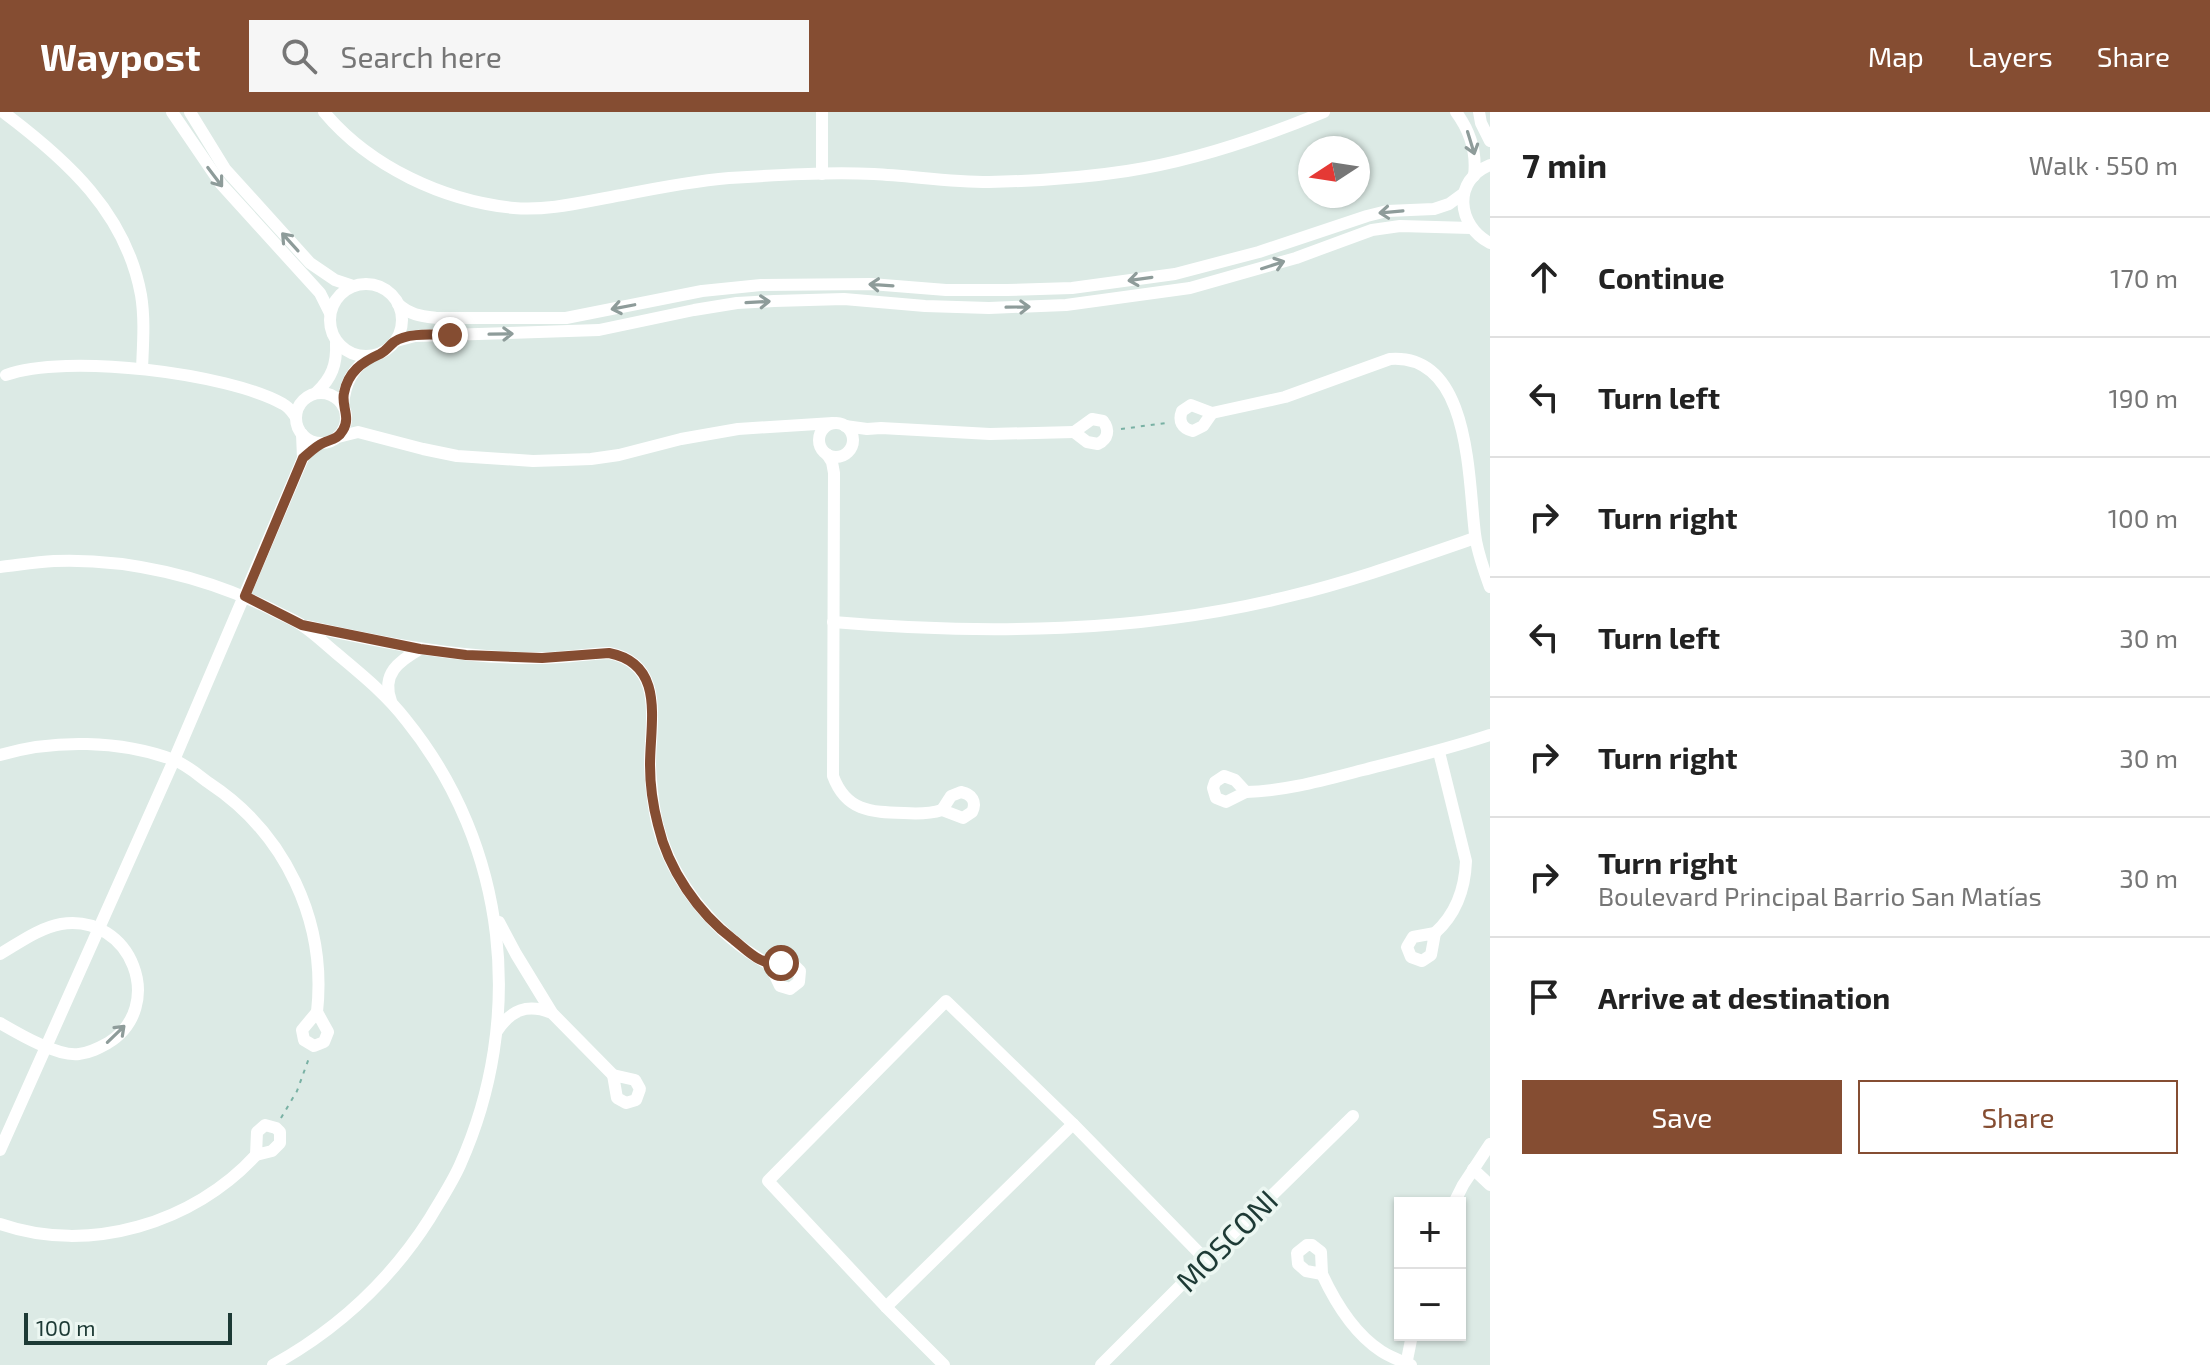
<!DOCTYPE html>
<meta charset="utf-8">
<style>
body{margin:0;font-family:"Exo 2",sans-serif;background:#f6f6f6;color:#222}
.controls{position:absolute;right:24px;bottom:24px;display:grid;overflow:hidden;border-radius:0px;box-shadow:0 2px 6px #0004}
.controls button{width:72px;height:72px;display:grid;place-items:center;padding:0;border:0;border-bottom:2px solid #e0e0e0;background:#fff;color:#222;font:40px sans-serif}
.compass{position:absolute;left:1298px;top:24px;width:72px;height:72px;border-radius:50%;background:#fff;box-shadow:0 2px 6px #0004;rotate:258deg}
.scale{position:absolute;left:24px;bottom:20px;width:208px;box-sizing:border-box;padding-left:8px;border:4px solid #1d3a35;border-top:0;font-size:22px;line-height:28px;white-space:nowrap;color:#1d3a35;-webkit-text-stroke:6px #ecf7f2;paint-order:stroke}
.stop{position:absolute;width:24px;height:24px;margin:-18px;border:6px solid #854d32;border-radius:50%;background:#fff}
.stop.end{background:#854d32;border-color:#fff;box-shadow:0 2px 8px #0008}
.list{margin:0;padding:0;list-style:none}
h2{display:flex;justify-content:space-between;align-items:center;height:104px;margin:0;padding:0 32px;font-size:34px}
h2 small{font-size:26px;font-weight:400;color:#767676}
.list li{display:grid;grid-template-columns:52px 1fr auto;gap:24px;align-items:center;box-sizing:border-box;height:120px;padding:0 32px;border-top:2px solid #e0e0e0}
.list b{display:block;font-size:30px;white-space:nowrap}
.list p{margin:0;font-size:26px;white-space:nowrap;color:#767676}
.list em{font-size:26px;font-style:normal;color:#767676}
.actions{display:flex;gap:16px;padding:24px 32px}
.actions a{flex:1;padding:18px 0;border:2px solid #854d32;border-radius:0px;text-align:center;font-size:28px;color:#854d32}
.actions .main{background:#854d32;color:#fff}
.icon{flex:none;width:44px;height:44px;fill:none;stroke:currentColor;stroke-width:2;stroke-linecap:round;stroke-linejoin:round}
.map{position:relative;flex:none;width:1490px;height:1253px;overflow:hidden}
header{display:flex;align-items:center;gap:48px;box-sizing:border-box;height:112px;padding:0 40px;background:#854d32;color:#fff}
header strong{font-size:38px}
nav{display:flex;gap:44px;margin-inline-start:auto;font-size:28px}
.search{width:560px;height:72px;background:#f6f6f6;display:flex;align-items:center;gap:20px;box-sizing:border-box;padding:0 28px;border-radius:0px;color:#767676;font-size:30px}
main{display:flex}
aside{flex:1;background:#fff}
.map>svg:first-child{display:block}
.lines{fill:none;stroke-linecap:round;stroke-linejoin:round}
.path{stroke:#79b1a4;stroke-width:2;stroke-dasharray:4 6;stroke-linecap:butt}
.street{stroke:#fff;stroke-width:12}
.oneway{stroke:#8e9c9a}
.route{stroke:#854d32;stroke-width:10}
.labels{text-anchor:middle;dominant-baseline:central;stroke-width:7;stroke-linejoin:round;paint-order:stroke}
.street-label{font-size:30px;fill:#1d3a35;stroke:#ecf7f2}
</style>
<header>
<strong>Waypost</strong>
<div class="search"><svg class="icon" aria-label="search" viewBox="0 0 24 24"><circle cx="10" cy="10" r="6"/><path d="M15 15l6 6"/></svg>Search here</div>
<nav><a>Map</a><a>Layers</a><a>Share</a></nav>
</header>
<main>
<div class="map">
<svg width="1490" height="1253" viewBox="0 0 1490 1253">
<rect width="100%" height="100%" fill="#dceae5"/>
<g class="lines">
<!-- path -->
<g class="path">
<path d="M1121,317l45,-6"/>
<path d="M281,1006l16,-27 12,-33"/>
</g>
<!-- street -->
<g class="street">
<path d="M3,0c64,48 123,101 138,183 4,24 2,49 1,74"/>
<path d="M172,0l49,72 99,109 10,20"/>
<path d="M190,0l35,57 85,94 25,17 18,6"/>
<path d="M324,0c46,55 120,89 190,96 37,3 72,-7 108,-13 35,-7 72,-14 107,-17 48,-3 97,-6 145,-4 38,2 77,8 115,8 45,-1 93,-4 138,-11 67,-10 134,-33 197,-59"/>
<path d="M822,0v62"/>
<path d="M1456,0c14,19 21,40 18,64"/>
<path d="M1479,0l2,11 9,18"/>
<path d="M1490,53c-38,15 -33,61 0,78"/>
<circle cx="366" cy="208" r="36"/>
<path d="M398,192c12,11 23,12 39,14h129l136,-27 59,-6 110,-1 75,6h61l65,-2 103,-14 84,-22 108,-36 20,-5 47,-2 15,-5 15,-11"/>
<path d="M396,229l19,-5 184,-6 95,-20 43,-7 37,-2 70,-2 81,7 64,2 77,-3 124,-17 106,-30 76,-28 28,-4 71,2"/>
<path d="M6,263c59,-22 222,-2 277,29 6,3 9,8 13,13"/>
<circle cx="321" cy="306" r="25"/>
<path d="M316,281c16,-15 21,-29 20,-50"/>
<path d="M343,293c2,-22 9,-36 27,-48"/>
<path d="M1191,293l21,8 -9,13 -10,5c-11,-2 -15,-10 -11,-20z"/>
<path d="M1212,301l73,-16 105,-38c81,-6 78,120 85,175 2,18 9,36 15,53"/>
<path d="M1092,307l11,2c7,9 5,18 -5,23l-11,-2 -13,-10z"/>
<circle cx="836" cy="328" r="17"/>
<path d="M845,314l22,3 14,-1 109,6 84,-2"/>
<path d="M338,325l20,-5 65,17 34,7 76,5 31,-1 27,-1 28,-4 62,-16 57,-10 95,-6"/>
<path d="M827,342l5,8 2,11 -1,303c13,35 37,36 71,37 13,1 25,1 38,-3"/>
<path d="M0,455c18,-2 36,-5 54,-6 74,-3 151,16 217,48 10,6 23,10 32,17 12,8 22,18 33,27 25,21 50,41 70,67 102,126 120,298 54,445 -8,18 -20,36 -30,53 -40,63 -92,111 -157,147"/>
<path d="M833,510c152,13 308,11 457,-26 63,-15 124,-37 185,-58"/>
<path d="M307,514c77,17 155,33 234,32 23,0 45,-4 68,-5 57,11 41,70 41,112 1,20 3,42 8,61 15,58 60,111 112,139"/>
<path d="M391,589c-10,-27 8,-40 29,-52"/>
<path d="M0,643c53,-16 121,-15 174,5 13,5 24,15 35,23 76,50 118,138 108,229"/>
<path d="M1224,664l11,4 11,12 -20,10 -10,-4 -3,-10 2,-6z"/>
<path d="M961,680c11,2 16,10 11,20l-9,6 -21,-8 9,-14z"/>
<path d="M1246,680c40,-1 78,-12 117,-22 43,-11 85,-21 127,-35"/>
<path d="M499,810l17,32 36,59 61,62"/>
<path d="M1435,821c21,-19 30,-44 31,-72l-27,-109"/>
<path d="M1435,821l-4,22 -9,6 -11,-4 -4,-10 6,-10z"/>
<path d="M0,842c19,-11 39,-26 61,-30 71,-11 106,83 47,119 -9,5 -18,10 -29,11 -21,3 -60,-20 -79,-31"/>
<path d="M787,850l6,2 7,7 -1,11 -9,7 -10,-3 -10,-21z"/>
<path d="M317,900l11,20 -4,10 -10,4 -10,-6 -2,-10z"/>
<path d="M497,919c14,-21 30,-28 55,-18"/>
<path d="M613,963l22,5 5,9 -4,11 -10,3 -9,-5z"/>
<path d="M265,1013l11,3 4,4v11l-8,8 -16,4 1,-23z"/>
<path d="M0,1038l174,-390 129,-302 -1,-24"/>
<path d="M1473,1057l17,16"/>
<path d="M1454,1091l9,-18 27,-41"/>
<path d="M0,1112c89,31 194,-1 256,-69"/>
<path d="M1307,1133h5l9,7 1,22 -16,-3 -8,-7 -1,-11z"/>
<path d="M1322,1162c13,28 33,60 59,77 9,6 20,10 30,14"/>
<path d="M886,1195l187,-183"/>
<path d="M944,1253l-58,-58 -118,-126 178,-180 127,123 133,136"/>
<path d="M1101,1253l105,-105 147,-144"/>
<path d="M1406,1253l6,-30"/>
</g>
</g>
<!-- one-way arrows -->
<defs><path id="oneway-shaft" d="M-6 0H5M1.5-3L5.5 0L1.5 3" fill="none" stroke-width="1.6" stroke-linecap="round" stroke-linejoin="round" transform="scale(2)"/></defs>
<g class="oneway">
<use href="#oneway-shaft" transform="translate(1471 31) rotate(73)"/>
<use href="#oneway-shaft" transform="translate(215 65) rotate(53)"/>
<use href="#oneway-shaft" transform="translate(1391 100) rotate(175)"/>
<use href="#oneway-shaft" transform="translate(290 130) rotate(-132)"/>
<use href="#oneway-shaft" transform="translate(1273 153) rotate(-18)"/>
<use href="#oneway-shaft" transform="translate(1140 167) rotate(172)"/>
<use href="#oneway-shaft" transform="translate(881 173) rotate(-176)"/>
<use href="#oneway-shaft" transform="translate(758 190) rotate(-3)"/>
<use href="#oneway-shaft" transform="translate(623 195) rotate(169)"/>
<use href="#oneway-shaft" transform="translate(1018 195) rotate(-1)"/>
<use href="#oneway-shaft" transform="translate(501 222) rotate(-1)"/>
<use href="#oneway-shaft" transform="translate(116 922) rotate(-44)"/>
</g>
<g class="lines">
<!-- route -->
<path class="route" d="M450,223c-16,0 -42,-3 -56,7 -5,4 -8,9 -14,12 -18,8 -32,18 -36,39 -3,13 7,24 -1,37 -5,9 -11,9 -20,13 -7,3 -14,10 -20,15l-58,138 57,29 118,24 46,6 76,3 67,-5c57,11 41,69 41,112 0,19 3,41 8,60 10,44 40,88 76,115 14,11 28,27 47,23"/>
</g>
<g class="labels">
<!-- street labels -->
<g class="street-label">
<text transform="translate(1226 1128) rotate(-45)">MOSCONI</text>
</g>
</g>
</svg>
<div class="controls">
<button>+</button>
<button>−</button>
</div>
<svg class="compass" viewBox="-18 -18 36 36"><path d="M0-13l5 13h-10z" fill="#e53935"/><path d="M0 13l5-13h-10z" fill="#767676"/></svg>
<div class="scale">100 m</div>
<div class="stop" style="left:781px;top:851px"></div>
<div class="stop end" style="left:450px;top:223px"></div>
</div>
<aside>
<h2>7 min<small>Walk · 550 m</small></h2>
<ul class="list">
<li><svg class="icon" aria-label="ahead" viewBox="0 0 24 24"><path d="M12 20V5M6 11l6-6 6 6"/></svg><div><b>Continue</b></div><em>170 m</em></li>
<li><svg class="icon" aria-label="left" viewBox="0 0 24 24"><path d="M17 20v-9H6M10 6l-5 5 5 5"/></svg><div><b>Turn left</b></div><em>190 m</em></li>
<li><svg class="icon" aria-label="right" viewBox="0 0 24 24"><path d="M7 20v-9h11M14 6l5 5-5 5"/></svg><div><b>Turn right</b></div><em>100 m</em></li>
<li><svg class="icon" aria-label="left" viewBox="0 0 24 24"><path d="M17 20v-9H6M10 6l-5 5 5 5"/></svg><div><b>Turn left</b></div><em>30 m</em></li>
<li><svg class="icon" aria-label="right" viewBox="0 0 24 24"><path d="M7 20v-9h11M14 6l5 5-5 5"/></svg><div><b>Turn right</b></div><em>30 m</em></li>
<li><svg class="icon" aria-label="right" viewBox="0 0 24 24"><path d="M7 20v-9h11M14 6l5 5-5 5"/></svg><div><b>Turn right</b><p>Boulevard Principal Barrio San Matías</p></div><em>30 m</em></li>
<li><svg class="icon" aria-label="arrive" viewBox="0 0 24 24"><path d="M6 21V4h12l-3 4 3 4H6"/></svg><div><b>Arrive at destination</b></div></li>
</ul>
<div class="actions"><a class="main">Save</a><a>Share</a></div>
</aside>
</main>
